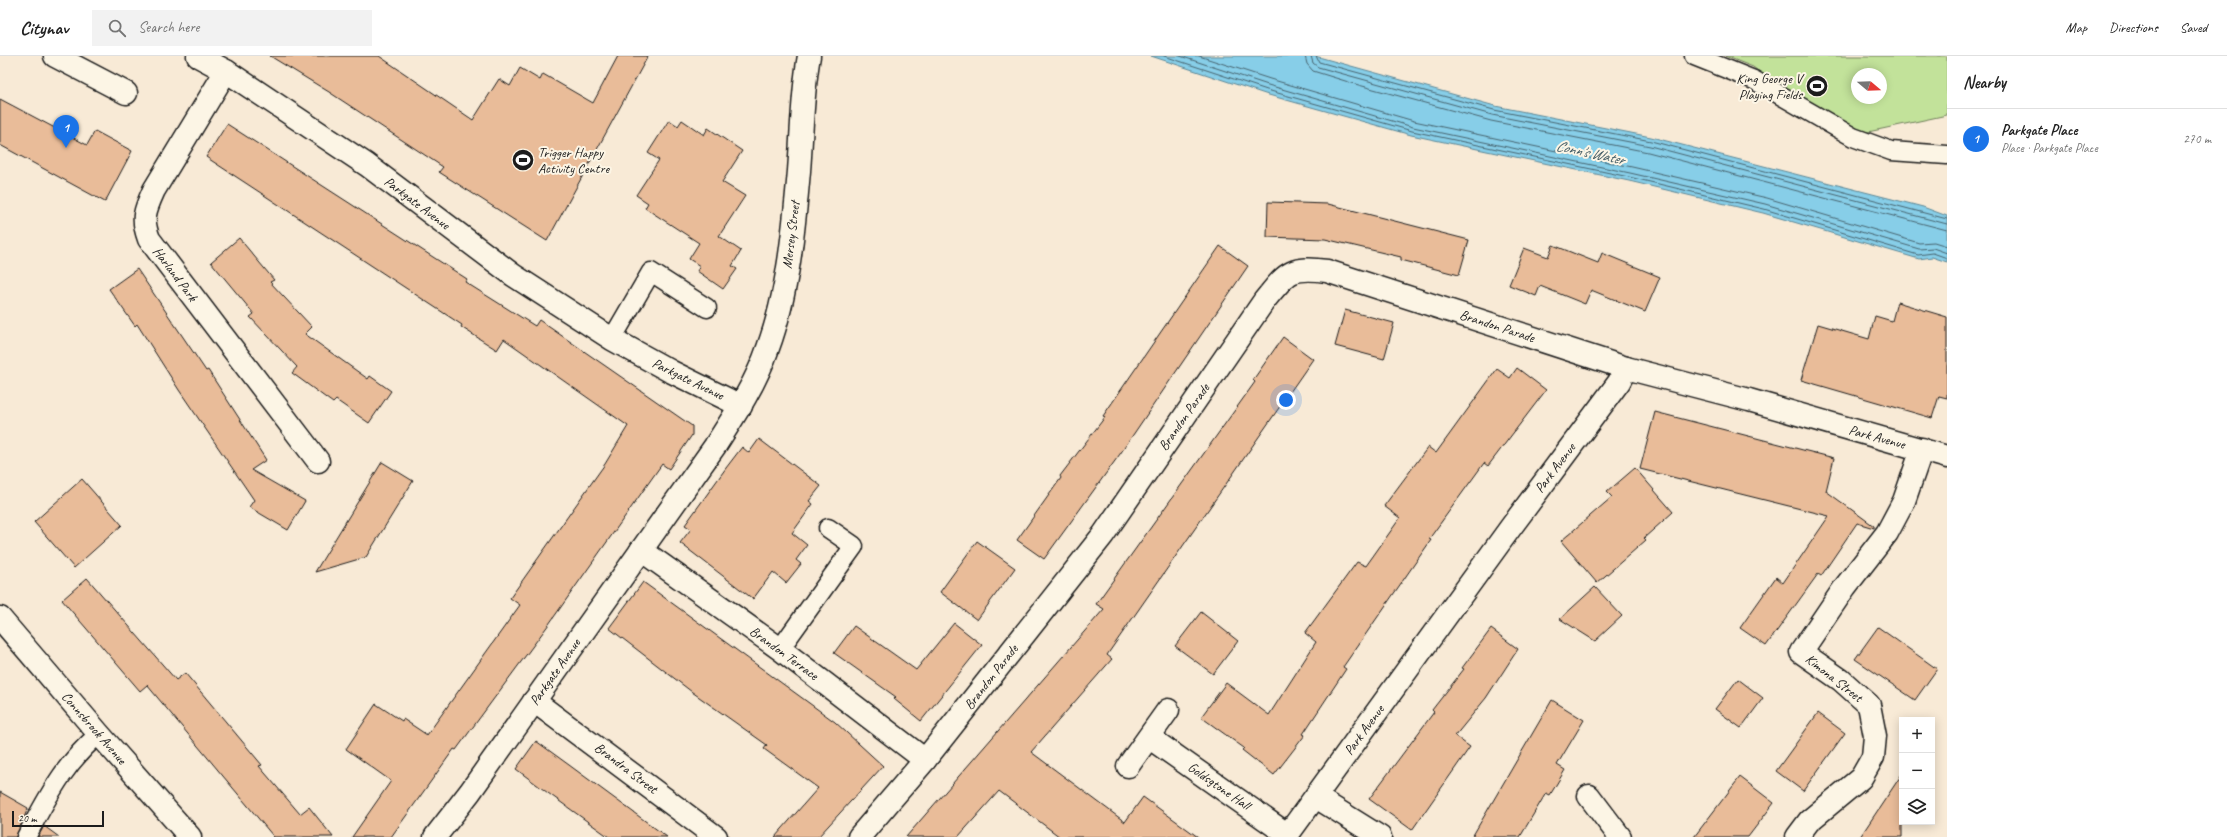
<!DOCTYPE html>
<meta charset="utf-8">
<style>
body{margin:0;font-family:Caveat,sans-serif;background:#f2f2f2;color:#222}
.controls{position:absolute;right:12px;bottom:12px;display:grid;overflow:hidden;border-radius:0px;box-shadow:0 2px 10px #0003}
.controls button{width:36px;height:36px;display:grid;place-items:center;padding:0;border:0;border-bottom:1px solid #e0e0e0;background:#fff;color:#222;font:20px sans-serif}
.compass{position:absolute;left:1851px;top:12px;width:36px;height:36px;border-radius:50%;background:#fff;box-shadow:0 2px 10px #0003;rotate:109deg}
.scale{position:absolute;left:12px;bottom:10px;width:92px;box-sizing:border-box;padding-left:4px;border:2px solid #1c1c1c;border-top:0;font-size:11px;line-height:14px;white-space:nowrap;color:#1c1c1c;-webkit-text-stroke:3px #fcf5e5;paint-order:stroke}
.you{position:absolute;left:1286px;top:344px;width:14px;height:14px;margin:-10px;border:3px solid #fff;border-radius:50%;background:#1a73e8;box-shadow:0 0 0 6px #1a73e833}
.badge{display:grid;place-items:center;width:26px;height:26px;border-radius:50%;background:#1a73e8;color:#fff;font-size:13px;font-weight:700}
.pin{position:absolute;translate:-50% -33px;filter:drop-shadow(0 1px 2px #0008)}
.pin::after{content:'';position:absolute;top:21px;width:14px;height:12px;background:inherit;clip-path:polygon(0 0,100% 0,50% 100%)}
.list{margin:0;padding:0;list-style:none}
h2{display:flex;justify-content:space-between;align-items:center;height:52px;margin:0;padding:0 16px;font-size:17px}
h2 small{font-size:13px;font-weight:400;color:#767676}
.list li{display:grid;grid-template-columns:26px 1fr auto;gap:12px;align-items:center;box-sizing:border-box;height:60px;padding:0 16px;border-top:1px solid #e0e0e0}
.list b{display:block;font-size:15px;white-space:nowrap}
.list p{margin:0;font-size:13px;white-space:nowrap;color:#767676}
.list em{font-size:13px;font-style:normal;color:#767676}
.icon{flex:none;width:22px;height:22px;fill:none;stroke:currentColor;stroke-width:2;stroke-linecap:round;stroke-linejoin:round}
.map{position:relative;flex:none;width:1947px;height:781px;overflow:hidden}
header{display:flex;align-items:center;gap:24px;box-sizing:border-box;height:56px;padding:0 20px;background:#fff;border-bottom:1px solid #e0e0e0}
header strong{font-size:19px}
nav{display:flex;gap:22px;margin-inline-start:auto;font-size:14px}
.search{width:280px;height:36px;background:#f2f2f2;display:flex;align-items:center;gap:10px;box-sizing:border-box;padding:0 14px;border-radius:0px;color:#767676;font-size:15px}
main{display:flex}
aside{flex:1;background:#fff}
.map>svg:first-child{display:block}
.green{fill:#c2e29a;stroke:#6f7f5b;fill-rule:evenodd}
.water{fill:#87cee8;stroke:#5c8796}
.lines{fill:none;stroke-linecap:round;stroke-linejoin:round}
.shore{stroke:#47636e;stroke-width:1}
.building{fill:#e9bc99;stroke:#1c1c1c}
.service-casing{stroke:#1c1c1c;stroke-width:21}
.minor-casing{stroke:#1c1c1c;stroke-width:25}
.tertiary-casing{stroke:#1c1c1c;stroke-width:25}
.service{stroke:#fcf5e5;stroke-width:18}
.minor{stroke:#fcf5e5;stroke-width:22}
.tertiary{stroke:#fcf5e5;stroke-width:22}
.labels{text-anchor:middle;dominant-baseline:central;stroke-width:4;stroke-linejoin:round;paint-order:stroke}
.poi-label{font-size:14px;fill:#1c1c1c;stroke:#fcf5e5;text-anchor:end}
.street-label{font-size:14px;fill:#1c1c1c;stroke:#fcf5e5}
.water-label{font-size:15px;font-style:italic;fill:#415a63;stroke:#fcf5e5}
</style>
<header>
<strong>Citynav</strong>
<div class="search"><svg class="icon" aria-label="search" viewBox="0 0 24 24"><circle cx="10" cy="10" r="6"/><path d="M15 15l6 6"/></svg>Search here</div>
<nav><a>Map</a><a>Directions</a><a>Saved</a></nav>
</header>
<main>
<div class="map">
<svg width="1947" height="781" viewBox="0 0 1947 781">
<rect width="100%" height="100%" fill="#f8ead6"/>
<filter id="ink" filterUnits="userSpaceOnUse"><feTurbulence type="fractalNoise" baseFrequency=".025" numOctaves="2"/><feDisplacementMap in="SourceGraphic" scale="8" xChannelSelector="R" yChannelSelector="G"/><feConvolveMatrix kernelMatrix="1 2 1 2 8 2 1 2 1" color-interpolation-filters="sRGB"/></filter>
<g filter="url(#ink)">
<!-- green -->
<path class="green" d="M1725,0h222v59l-79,17 -28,-6 -45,-26 -42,-33zM1857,18h24v24h-24z"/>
<!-- water -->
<path class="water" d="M1151,0h164l180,50 156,31 272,70 24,9v46l-15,-5 -13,2 -156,-46 -134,-32 -218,-46 -146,-41z"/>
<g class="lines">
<!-- shore -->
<g class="shore">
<path d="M1164,0l103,34 145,41 217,46 135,32 154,46 15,-2 14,5"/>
<path d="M1180,0l88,29 145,42 217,46 135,31 154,45 14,-1 14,5"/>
<path d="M1199,0l71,23 144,42 218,46 135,31 152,45 15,-1 13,4"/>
<path d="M1305,0l2,8 6,7 42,13 136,37 157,31 299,78"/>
<path d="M1311,0l2,7 5,4 174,48 158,31 297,78"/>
<path d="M1316,0l3,6 175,48 157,31 296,78"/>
</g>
</g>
<!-- building -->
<g class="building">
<path d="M270,0h109l94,64 26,-41 11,7 10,-18 20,12 3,-6 50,29 25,-47h30l-101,185 -108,-69 4,-5 -114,-75z"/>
<path d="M0,43l87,46 8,-14 37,20 -27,51 -105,-57z"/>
<path d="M669,64l9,6 4,-6 22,15 4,-7 34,23 -20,31 23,14 -26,40 22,15 -9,15 5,3 -14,20 -26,-18 3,-5 -11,-7 10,-16 -54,-35 3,-5 -12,-8 23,-35 -11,-7z"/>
<path d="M227,68l240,155 -2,3 70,44 4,-6 153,106v9l-23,34 -7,-5 -113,160 -93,126 -2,-1 -63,88h-39l39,-56 -45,-32 30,-45 26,17 1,-2 24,16 93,-130 -10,-7 95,-134 23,-38 -124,-87 -7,11 -36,-23 1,-2 -256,-168z"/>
<path d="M1268,146l60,2 141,36 -10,35 -58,-15v-3l-76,-18 -58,-2z"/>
<path d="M239,182l35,42 -4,2 42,45 -7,7 63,45 2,-3 21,15 -22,32 -33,-23 -3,3 -41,-30 5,-6 -47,-50 4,-3 -43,-52z"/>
<path d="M1553,189l45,18 4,-10 58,24 -15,35 -54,-22 -6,14 -45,-18 -4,10 -27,-11 15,-37 24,9z"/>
<path d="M1220,190l28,20 -128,188 -76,105 -27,-19 44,-62 -1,-2 45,-59 -2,-1z"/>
<path d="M137,213l69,102 2,-1 58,90 -15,10 54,31 -17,29 -39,-23 5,-7 -75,-110 -42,-66 -2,2 -26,-37z"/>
<path d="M1897,246l50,15v81l-8,-2 -7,22 -131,-38 17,-56 51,15 6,-23 17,5z"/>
<path d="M1345,254l49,13 -10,36 -49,-13z"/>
<path d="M1283,281l30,22 -206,296 5,4 -81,93 94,70 18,-25 55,40h-138l-61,-46 -41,46h-52l198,-228 -8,-5 159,-222 -2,-2z"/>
<path d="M1517,312l29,22 -58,76 -4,-3 -55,76 2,1 -88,127 3,2 -43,65 2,1 -31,40 -32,-25 2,-2 -43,-31 25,-34 43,32 47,-73 -11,-9 52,-71 9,4 34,-48 -16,-12 44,-59 8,6 61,-84 13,9z"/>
<path d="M1655,356l179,46 -8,33 48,35v2l-17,-5 -36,53 -3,-2 -52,72 -26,-18 36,-51 7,6 46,-67 -189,-47z"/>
<path d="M759,383l62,47 -12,15 4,3 -21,29 15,12 -11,15 5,4 -15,19 -13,-11 -20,27 -73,-56 11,-14 -6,-4 41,-57 16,-21 7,6z"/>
<path d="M382,406l31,19 -47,76 -51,15z"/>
<path d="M1635,412l38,44 -29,26 2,2 -49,43 -36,-42 51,-44 -5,-5z"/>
<path d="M82,423l40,46 -48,43 -40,-46z"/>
<path d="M977,485l38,27 -38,52 -37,-28z"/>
<path d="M87,522l89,102 9,-7 77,92 -3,1 41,48 9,-7 24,30h-61l1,-1 -126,-151 -7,6 -78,-91z"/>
<path d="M643,526l192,140 48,44 -65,71h-43l43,-49 -54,-39 3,-4 -75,-53 -83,-64z"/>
<path d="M1595,531l27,29 -27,25 -35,-22z"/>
<path d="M1201,556l37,29 -25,33 -38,-28z"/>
<path d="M954,567l28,22 -61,76 -27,-22 2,-2 -62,-44 20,-27 62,44z"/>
<path d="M1878,571l59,42 -22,31 -60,-41z"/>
<path d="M1491,573l27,20 -32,49 -31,38 15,11 -58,83 -43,-31 65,-87 -2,-2 32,-41 -2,-1z"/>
<path d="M1738,623l25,19 -22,30 -26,-19z"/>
<path d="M1552,644l32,20 -27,45 8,5 -15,25 -4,-2 -26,44h-48z"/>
<path d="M1818,657l27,20 -42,58 -27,-20z"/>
<path d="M536,685l33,24 98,72h-58l-61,-44 -32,-24z"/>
<path d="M1902,718v63h-42z"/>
<path d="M1740,721l34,26 -26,34h-54z"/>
<path d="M0,736l28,16 -12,29h-16z"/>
<path d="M44,770l15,11h-21z"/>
</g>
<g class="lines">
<!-- service casing -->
<g class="service-casing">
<g id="service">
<path d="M1694,0l60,24 99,57 38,14 56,4"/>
<path d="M612,283l39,-67 56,36"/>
<path d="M780,593l74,-103 -26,-18"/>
<path d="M26,781c22,-40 37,-72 73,-103"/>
</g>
</g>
<!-- minor casing -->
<g class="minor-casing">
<g id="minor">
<path d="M55,0l71,37"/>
<path d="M198,0l28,15 141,94 146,110 99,64 58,32 71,35"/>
<path d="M226,15l-72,119c-9,20 -13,28 -5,49l169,222"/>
<path d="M641,494l139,99 145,111"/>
<path d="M534,645l182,136"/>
<path d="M1150,682l138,97"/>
<path d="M1128,710l40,-56"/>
<path d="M1589,740l31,41"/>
<path d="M1316,741l64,40"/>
<path d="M859,781l66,-77 178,-225 161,-234c23,-28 25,-35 63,-30l299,97 123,32 198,57"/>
<path d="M1286,781l225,-310 108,-145 7,-14"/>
<path d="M1797,781l12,-16 52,-43 12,-21 2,-21 -6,-31 -28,-25 -40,-28 44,-65 42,-54 17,-32 18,-52"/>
</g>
</g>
<!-- tertiary casing -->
<g class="tertiary-casing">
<g id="tertiary">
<path d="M0,562l99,116 91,103"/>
<path d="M435,781l35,-45 245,-346c20,-31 41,-63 53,-98 20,-54 26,-120 31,-177 3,-38 3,-77 10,-115"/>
</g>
</g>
<!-- service -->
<use href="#service" class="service"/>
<!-- minor -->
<use href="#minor" class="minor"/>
<!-- tertiary -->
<use href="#tertiary" class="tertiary"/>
</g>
</g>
<!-- icons -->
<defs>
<g id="stadium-disc" transform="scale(1.15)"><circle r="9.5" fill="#1c1c1c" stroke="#fcf5e5"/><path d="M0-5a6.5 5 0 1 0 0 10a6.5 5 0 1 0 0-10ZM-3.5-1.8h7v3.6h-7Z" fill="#fff"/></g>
</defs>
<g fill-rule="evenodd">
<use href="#stadium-disc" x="1817" y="30"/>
<use href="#stadium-disc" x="523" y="104"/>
</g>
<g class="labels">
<!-- poi labels -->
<g class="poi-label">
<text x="1802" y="22">King George V<tspan x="1802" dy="16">Playing Fields</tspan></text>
<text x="538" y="96" text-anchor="start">Trigger Happy<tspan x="538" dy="16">Activity Centre</tspan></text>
</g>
<!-- street labels -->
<g class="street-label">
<text transform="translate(417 147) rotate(37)">Parkgate Avenue</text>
<text transform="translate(791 179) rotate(-83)">Mersey Street</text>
<text transform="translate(175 218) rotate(53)">Harland Park</text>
<text transform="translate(1497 270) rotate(18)">Brandon Parade</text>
<text transform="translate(688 323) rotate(26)">Parkgate Avenue</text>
<text transform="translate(1184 361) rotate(-55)">Brandon Parade</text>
<text transform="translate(1877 381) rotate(15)">Park Avenue</text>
<text transform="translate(1555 412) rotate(-53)">Park Avenue</text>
<text transform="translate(784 597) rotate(36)">Brandon Terrace</text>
<text transform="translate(555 616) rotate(-55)">Parkgate Avenue</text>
<text transform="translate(991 621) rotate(-52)">Brandon Parade</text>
<text transform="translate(1834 622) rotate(38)">Kimona Street</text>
<text transform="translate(94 672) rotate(49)">Connsbrook Avenue</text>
<text transform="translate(1364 674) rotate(-54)">Park Avenue</text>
<text transform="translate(626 712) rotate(37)">Brandra Street</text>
<text transform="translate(1219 730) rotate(35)">Goldsgtone Hall</text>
</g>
<!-- water labels -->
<g class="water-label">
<text transform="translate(1590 97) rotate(12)">Conn's Water</text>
</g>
</g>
</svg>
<div class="controls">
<button>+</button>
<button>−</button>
<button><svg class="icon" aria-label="layers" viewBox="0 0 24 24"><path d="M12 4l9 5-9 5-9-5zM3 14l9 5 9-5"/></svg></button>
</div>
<svg class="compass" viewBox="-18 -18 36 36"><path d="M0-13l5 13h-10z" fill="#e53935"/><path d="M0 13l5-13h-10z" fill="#767676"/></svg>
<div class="scale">20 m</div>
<div class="you"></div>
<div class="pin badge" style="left:66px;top:92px">1</div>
</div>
<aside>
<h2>Nearby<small></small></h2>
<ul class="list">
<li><span class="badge">1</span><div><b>Parkgate Place</b><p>Place · Parkgate Place</p></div><em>270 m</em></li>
</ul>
</aside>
</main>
